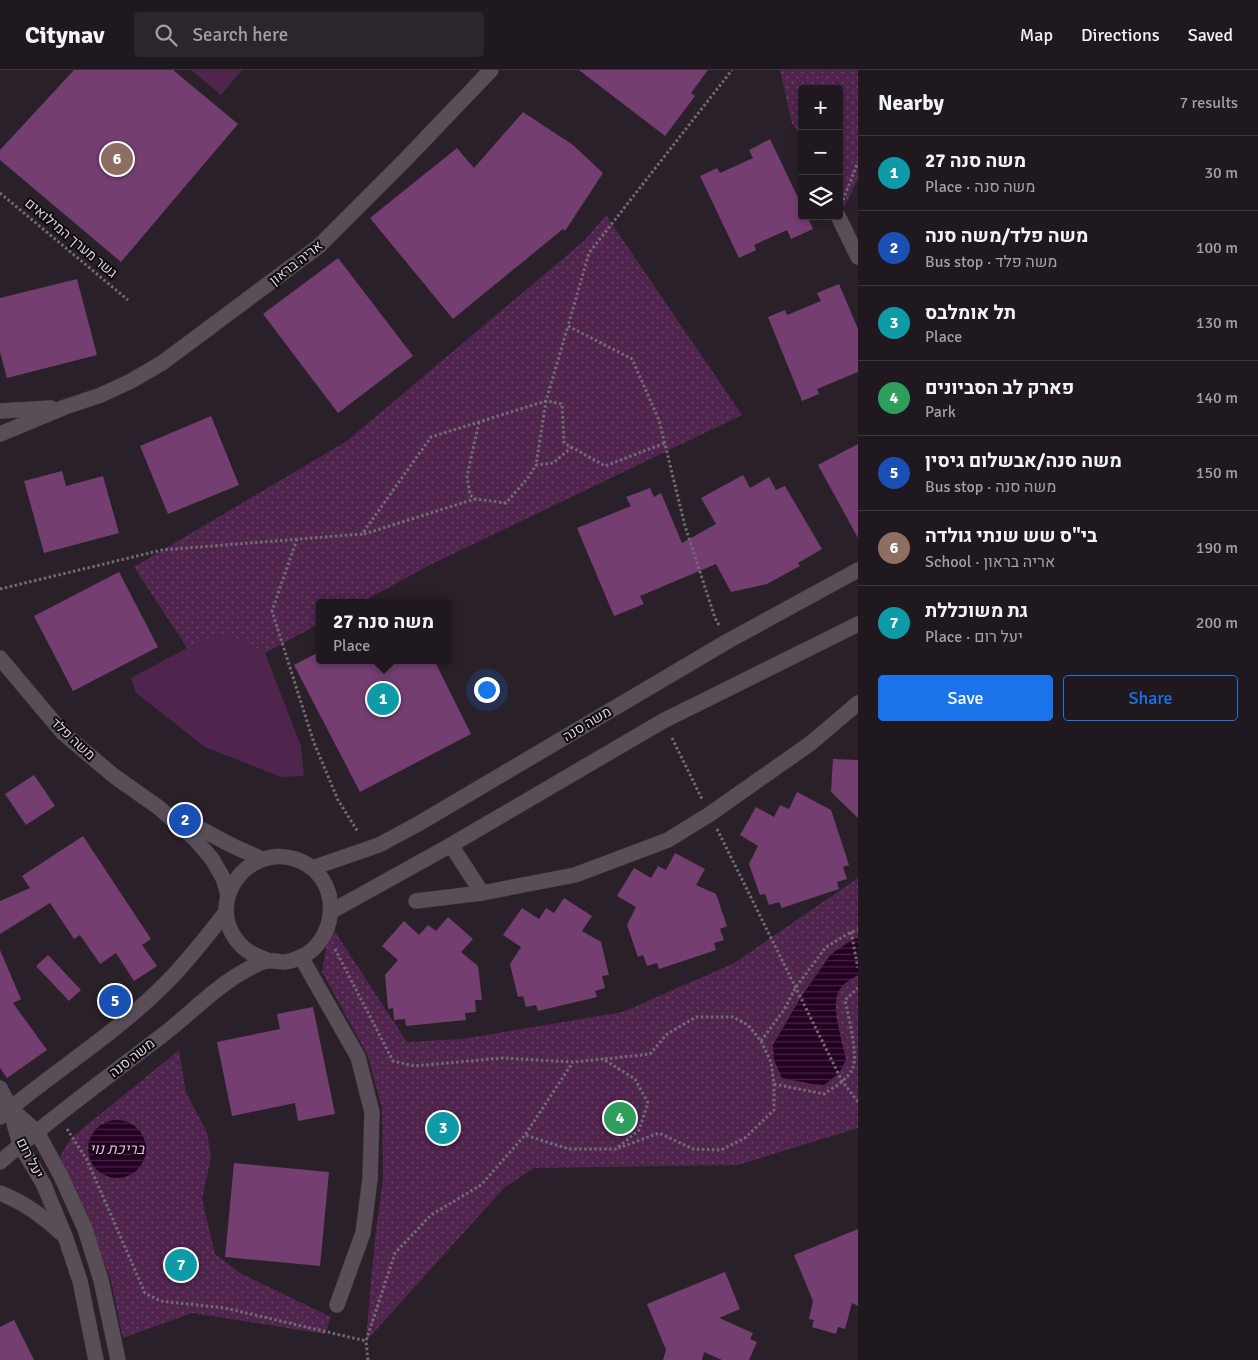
<!DOCTYPE html>
<meta charset="utf-8">
<style>
body{margin:0;font-family:Signika,Heebo,sans-serif;background:#2c252c;color:#f1f3f6}
.controls{position:absolute;right:15px;top:15px;display:grid;overflow:hidden;border-radius:5px;box-shadow:0 2px 8px #0003}
.controls button{width:45px;height:45px;display:grid;place-items:center;padding:0;border:0;border-bottom:1px solid #3c373d;background:#1f181f;color:#f1f3f6;font:25px sans-serif}
.you{position:absolute;left:486px;top:619px;width:18px;height:18px;margin:-12px;border:4px solid #fff;border-radius:50%;background:#1a73e8;box-shadow:0 0 0 8px #1a73e833}
.badge{display:grid;place-items:center;width:32px;height:32px;border-radius:50%;background:#1a73e8;color:#fff;font-size:16px;font-weight:700}
.pin{position:absolute;translate:-50% -50%;border:2px solid #fff;box-shadow:0 1px 5px #0006}
.popup{position:absolute;left:316px;top:529px;width:135px;height:65px;box-sizing:border-box;display:grid;place-content:center;border-radius:5px;background:#1f181f;filter:drop-shadow(0 1px 4px #0005);font-size:16px;white-space:nowrap;color:#a1a0a4}
.popup b{font-size:19px;color:#f1f3f6}
.popup::after{content:'';position:absolute;left:50%;top:100%;margin-left:-10px;border:10px solid transparent;border-top-color:#1f181f}
.list{margin:0;padding:0;list-style:none}
h2{display:flex;justify-content:space-between;align-items:center;height:65px;margin:0;padding:0 20px;font-size:21px}
h2 small{font-size:16px;font-weight:400;color:#a1a0a4}
.list li{display:grid;grid-template-columns:32px 1fr auto;gap:15px;align-items:center;box-sizing:border-box;height:75px;padding:0 20px;border-top:1px solid #3c373d}
.list b{display:block;font-size:19px;white-space:nowrap}
.list p{margin:0;font-size:16px;white-space:nowrap;color:#a1a0a4}
.list em{font-size:16px;font-style:normal;color:#a1a0a4}
.actions{display:flex;gap:10px;padding:15px 20px}
.actions a{flex:1;padding:11px 0;border:1px solid #1a73e8;border-radius:5px;text-align:center;font-size:18px;color:#1a73e8}
.actions .main{background:#1a73e8;color:#fff}
.icon{flex:none;width:28px;height:28px;fill:none;stroke:currentColor;stroke-width:2;stroke-linecap:round;stroke-linejoin:round}
.map{position:relative;flex:none;width:858px;height:1290px;overflow:hidden}
header{display:flex;align-items:center;gap:30px;box-sizing:border-box;height:70px;padding:0 25px;background:#1f181f;border-bottom:1px solid #3c373d}
header strong{font-size:24px}
nav{display:flex;gap:28px;margin-inline-start:auto;font-size:18px}
.search{width:350px;height:45px;background:#2c252c;display:flex;align-items:center;gap:12px;box-sizing:border-box;padding:0 18px;border-radius:5px;color:#a1a0a4;font-size:19px}
main{display:flex}
aside{flex:1;background:#1f181f}
.map>svg:first-child{display:block}
.park{fill:url(#park-dots)}
.garden{fill:#4f244d}
.water{fill:url(#water-rules)}
.building{fill:#743e71}
.lines{fill:none;stroke-linecap:round;stroke-linejoin:round}
.minor-casing{stroke:#423a41;stroke-width:16}
.path{stroke:#726a72;stroke-width:3;stroke-dasharray:2.5 2.5;stroke-linecap:butt}
.minor{stroke:#594e58;stroke-width:15}
.labels{text-anchor:middle;dominant-baseline:central;stroke-width:4;stroke-linejoin:round;paint-order:stroke}
.street-label{font-size:14px;fill:#d8d2d7;stroke:#100b0f}
.water-label{font-size:15px;font-style:italic;fill:#fbaaf5;stroke:#100b0f}
</style>
<header>
<strong>Citynav</strong>
<div class="search"><svg class="icon" aria-label="search" viewBox="0 0 24 24"><circle cx="10" cy="10" r="6"/><path d="M15 15l6 6"/></svg>Search here</div>
<nav><a>Map</a><a>Directions</a><a>Saved</a></nav>
</header>
<main>
<div class="map">
<svg width="858" height="1290" viewBox="0 0 858 1290">
<defs>
<pattern id="park-dots" width="8" height="8" patternUnits="userSpaceOnUse" patternTransform="scale(1.25)"><rect width="8" height="8" fill="#4f244d"/><path d="M2 2h.1M6 6h.1" fill="none" stroke="#684366" stroke-width="1.8" stroke-linecap="round"/></pattern>
<pattern id="water-rules" width="6" height="5" patternUnits="userSpaceOnUse" patternTransform="scale(1.25)"><rect width="6" height="5" fill="#240023"/><path d="M0 2.5h6" fill="none" stroke="#432442"/></pattern>
</defs>
<rect width="100%" height="100%" fill="#292029"/>
<!-- park -->
<g class="park">
<path d="M780,0h78v109l-14,29 -5,-10v-109h-37v46l-10,-11z"/>
<path d="M606,145l136,200 -314,151 -68,37h-41v21l-54,29 -40,-18 -38,13 -53,-81 213,-126 238,-201z"/>
<path d="M858,808v250l-120,37 -204,3 -30,20 -138,153 9,-104 8,-57 -1,-71 -14,-53 -46,-84 8,-48 77,118 55,-3 161,-27 111,-49z"/>
<path d="M179,980l7,43 21,39 4,25 -9,42 13,55 25,19 91,44 -6,17 -133,-21 -69,25 -13,-61 -50,-121 11,-18z"/>
</g>
<!-- garden -->
<g class="garden">
<path d="M191,0h51l-21,25z"/>
<path d="M225,564l40,19 36,93 3,30 -23,1 -76,-30 -69,-54 -5,-15 56,-30z"/>
</g>
<!-- water -->
<g class="water">
<path d="M858,868v37c-8,4 -16,9 -20,18 -7,16 5,50 8,67l-7,13 -15,12 -11,-1 -31,-6 -8,-18 -1,-15 28,-48 30,-43 21,-14z"/>
<circle cx="117" cy="1079" r="29"/>
</g>
<!-- building -->
<g class="building">
<path d="M74,0h99l65,54 -117,138 -121,-102v-10z"/>
<path d="M579,0h129l-17,23 4,3 -30,40z"/>
<path d="M523,42l50,33 30,28 -38,58 -2,-2 -110,90 -83,-101 87,-70 17,20z"/>
<path d="M770,69l32,67v10h5l6,13 -22,10 -4,-9 -33,15 2,5 -17,8 -39,-82 17,-8 3,5 33,-15 -4,-8z"/>
<path d="M338,188l75,98 -75,57 -75,-99z"/>
<path d="M77,209l20,76 -90,23 -7,-26v-54z"/>
<path d="M839,214l19,45v43l-41,17 2,5 -17,7 -34,-84 17,-7 2,5 34,-14 -4,-8z"/>
<path d="M211,346l28,69 -71,29 -28,-68z"/>
<path d="M858,374v94l-40,-73z"/>
<path d="M62,401l4,15 37,-10 16,57 -75,20 -20,-72z"/>
<path d="M743,405l7,13 19,-11 7,13 9,-4 37,63 -24,14 2,3 -33,18 -36,8 -15,-28 -76,32 4,8 -30,12 -37,-88 54,-22 -5,-9 24,-9 4,9 7,-4 21,50 34,-19 -15,-26z"/>
<path d="M119,502l39,75 -85,44 -39,-75z"/>
<path d="M319,582v8h115l37,74 -111,58 -66,-127z"/>
<path d="M833,689l25,1v58l-27,-26z"/>
<path d="M34,705l21,31 -29,19 -21,-31z"/>
<path d="M797,722l34,18 18,55 -6,2 4,12 -10,3 2,7 -57,19 -3,-6 -10,3 -4,-11 -5,1 -11,-31 9,-18 -18,-11 16,-28 18,10 6,-12 9,4z"/>
<path d="M83,766l68,103 -9,6 15,21 -23,15 -18,-28 -16,11 -20,-29 -6,4 -24,-36 -50,31v-33l30,-13 -8,-12z"/>
<path d="M675,783l30,16 -9,16 20,9 11,32 -7,3 4,11 -10,3 2,7 -57,19 -2,-6 -10,3 -4,-11 -5,2 -11,-32 9,-18 -19,-11 17,-28 17,10 7,-12 8,4z"/>
<path d="M564,828l28,18 -10,15 19,11 8,33 -7,1 3,12 -10,3 2,6 -59,14 -2,-6 -10,2 -3,-11 -5,1 -8,-33 11,-17 -18,-12 19,-27 17,11 7,-11 8,5z"/>
<path d="M448,847l25,22 -12,13 17,14 4,34h-7l1,12 -11,1 1,7 -60,6 -1,-7 -11,1 -1,-12 -5,1 -3,-34 13,-15 -16,-14 22,-25 15,14 9,-10 8,6z"/>
<path d="M0,880l21,49 -8,4 34,47 -40,28 -7,-10z"/>
<path d="M48,885l33,35 -12,11 -33,-35z"/>
<path d="M313,937l22,107 -37,7 -3,-18 -63,13 -15,-74 63,-13 -3,-15z"/>
<path d="M234,1093l95,9 -9,94 -95,-9z"/>
<path d="M858,1159v77l-6,-3 -7,26 -7,-2 -2,7 -24,-7 2,-7 -5,-1 4,-18 -19,-46z"/>
<path d="M725,1202l15,37 -21,9 34,15 -3,6 7,3 -8,18h-27l-18,-8 -2,8h-39l3,-10 -19,-46z"/>
<path d="M14,1250l20,40h-34v-33z"/>
</g>
<g class="lines">
<!-- minor casing -->
<g class="minor-casing">
<g id="minor">
<path d="M838,146l20,41"/>
<path d="M0,341l51,-3"/>
<path d="M0,364l65,-27 36,-12 30,-14 31,-18 47,-35 110,-82 86,-86 86,-90"/>
<path d="M0,588l63,75 51,43 44,31 37,32 17,20 11,19 5,16"/>
<path d="M180,748l53,28 29,13"/>
<path d="M451,775l31,48"/>
<path d="M312,798l67,-23 39,-21 310,-183 130,-71"/>
<path d="M416,831l66,-8 93,-18 93,-35 42,-26 101,-71 47,-40"/>
<path d="M332,841l119,-66 212,-124 195,-97"/>
<path d="M301,887l57,100 14,55 -2,67 -7,54 -26,72"/>
<path d="M0,1018l10,20 10,37 24,40 22,54 14,42 16,79"/>
<path d="M10,1038l27,24 24,44 24,53 16,51 17,80"/>
<path d="M0,1047c54,-46 117,-84 167,-135 22,-22 40,-46 59,-70"/>
<path d="M0,1092c53,-45 109,-86 164,-128 26,-20 49,-45 77,-61 7,-4 20,-12 28,-12 5,-1 10,1 15,1 11,-1 26,-8 33,-17 24,-28 16,-74 -22,-86 -49,-15 -91,44 -56,84 7,9 18,13 28,17"/>
<path d="M0,1123c23,9 43,23 61,40"/>
</g>
</g>
<!-- path -->
<g class="path">
<path d="M0,123l128,107"/>
<path d="M843,130l15,-38"/>
<path d="M479,352l-12,54 3,19 5,4 31,4 21,-24 9,-14"/>
<path d="M572,377l-19,16 -17,2 10,-64 16,3 2,39 41,23 60,-23"/>
<path d="M364,464l111,-35"/>
<path d="M297,469l-25,72 42,132 24,57 20,32"/>
<path d="M0,519l162,-39 200,-16 69,-97 115,-36 22,-75"/>
<path d="M719,555l-4,-7 -30,-92 -26,-106 -27,-61 -64,-33 21,-73 143,-183"/>
<path d="M672,668l30,61"/>
<path d="M717,759l125,252 16,21"/>
<path d="M851,862l7,36"/>
<path d="M335,879l58,112 21,5 89,-8 70,4 30,-3 32,20 13,24 -9,27 -23,19h-47l-44,-14"/>
<path d="M761,971l23,-31 12,-23 30,-40 25,-15 7,-2"/>
<path d="M605,989l45,-5 17,-20 29,-17h37l15,8 13,16 10,21 3,22v26l-29,28 -24,12 -28,-1 -34,-16 -40,15"/>
<path d="M774,1014l50,10c10,-7 25,-15 29,-27 5,-13 -5,-53 -8,-67l13,-12"/>
<path d="M67,1059l20,31 58,133 15,8 65,7 141,33"/>
<path d="M368,1290l-2,-19 29,-88 36,-38 50,-30 44,-50 48,-73"/>
</g>
<!-- minor -->
<use href="#minor" class="minor"/>
</g>
<g class="labels">
<!-- street labels -->
<g class="street-label">
<text transform="translate(71 168) rotate(40)">גשר מערך המילואים</text>
<text transform="translate(296 193) rotate(-38)">אריה בראון</text>
<text transform="translate(587 654) rotate(-31)">משה סנה</text>
<text transform="translate(73 669) rotate(43)">משה פלד</text>
<text transform="translate(132 988) rotate(-38)">משה סנה</text>
<text transform="translate(30 1088) rotate(63)">יעל רום</text>
</g>
<!-- water labels -->
<g class="water-label">
<text x="117" y="1079">בריכת נוי</text>
</g>
</g>
</svg>
<div class="controls">
<button>+</button>
<button>−</button>
<button><svg class="icon" aria-label="layers" viewBox="0 0 24 24"><path d="M12 4l9 5-9 5-9-5zM3 14l9 5 9-5"/></svg></button>
</div>
<div class="you"></div>
<div class="pin badge" style="left:383px;top:629px;background:#0f9aa8">1</div>
<div class="popup"><b>משה סנה 27</b>Place</div>
<div class="pin badge" style="left:185px;top:750px;background:#1a4fb4">2</div>
<div class="pin badge" style="left:443px;top:1058px;background:#0f9aa8">3</div>
<div class="pin badge" style="left:620px;top:1048px;background:#2e9e5b">4</div>
<div class="pin badge" style="left:115px;top:931px;background:#1a4fb4">5</div>
<div class="pin badge" style="left:117px;top:89px;background:#8d6e63">6</div>
<div class="pin badge" style="left:181px;top:1195px;background:#0f9aa8">7</div>
</div>
<aside>
<h2>Nearby<small>7 results</small></h2>
<ul class="list">
<li><span class="badge" style="background:#0f9aa8">1</span><div><b>משה סנה 27</b><p>Place · משה סנה</p></div><em>30 m</em></li>
<li><span class="badge" style="background:#1a4fb4">2</span><div><b>משה פלד/משה סנה</b><p>Bus stop · משה פלד</p></div><em>100 m</em></li>
<li><span class="badge" style="background:#0f9aa8">3</span><div><b>תל אומלבס</b><p>Place</p></div><em>130 m</em></li>
<li><span class="badge" style="background:#2e9e5b">4</span><div><b>פארק לב הסביונים</b><p>Park</p></div><em>140 m</em></li>
<li><span class="badge" style="background:#1a4fb4">5</span><div><b>משה סנה/אבשלום גיסין</b><p>Bus stop · משה סנה</p></div><em>150 m</em></li>
<li><span class="badge" style="background:#8d6e63">6</span><div><b>בי&quot;ס שש שנתי גולדה</b><p>School · אריה בראון</p></div><em>190 m</em></li>
<li><span class="badge" style="background:#0f9aa8">7</span><div><b>גת משוכללת</b><p>Place · יעל רום</p></div><em>200 m</em></li>
</ul>
<div class="actions"><a class="main">Save</a><a>Share</a></div>
</aside>
</main>
